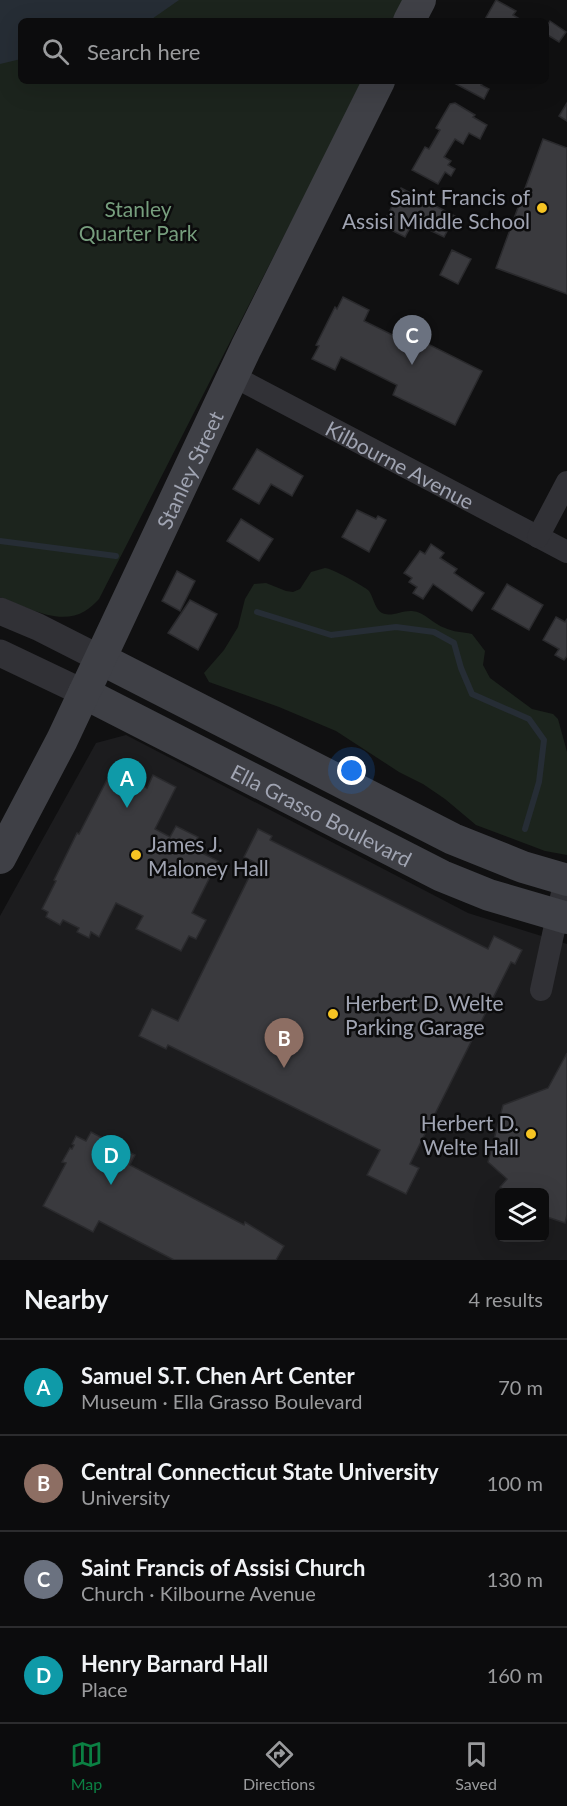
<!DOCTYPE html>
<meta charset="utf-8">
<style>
body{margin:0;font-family:Lato,sans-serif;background:#151516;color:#f1f3f6}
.controls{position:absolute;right:18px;bottom:18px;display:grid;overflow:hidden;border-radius:9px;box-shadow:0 6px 24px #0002}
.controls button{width:54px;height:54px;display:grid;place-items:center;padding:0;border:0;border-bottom:2px solid #2c2c2e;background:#0c0c0d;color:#f1f3f6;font:30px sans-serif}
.you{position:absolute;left:352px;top:771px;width:21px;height:21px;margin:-15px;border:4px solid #fff;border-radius:50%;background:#1a73e8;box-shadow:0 0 0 9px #1a73e833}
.badge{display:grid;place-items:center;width:39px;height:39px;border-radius:50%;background:#0b8043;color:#fff;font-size:20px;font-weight:700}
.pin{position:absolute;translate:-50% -50px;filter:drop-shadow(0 2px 3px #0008)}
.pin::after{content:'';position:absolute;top:32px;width:21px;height:18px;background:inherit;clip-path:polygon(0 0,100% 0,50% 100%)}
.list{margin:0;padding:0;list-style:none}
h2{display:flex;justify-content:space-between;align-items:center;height:78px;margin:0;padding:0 24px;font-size:26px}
h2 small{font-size:20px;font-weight:400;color:#9a9b9d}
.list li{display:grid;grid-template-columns:39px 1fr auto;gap:18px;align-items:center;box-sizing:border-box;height:96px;padding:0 24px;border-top:2px solid #2c2c2e}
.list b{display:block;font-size:22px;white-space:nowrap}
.list p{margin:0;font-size:20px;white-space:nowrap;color:#9a9b9d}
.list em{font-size:20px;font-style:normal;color:#9a9b9d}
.icon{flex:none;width:33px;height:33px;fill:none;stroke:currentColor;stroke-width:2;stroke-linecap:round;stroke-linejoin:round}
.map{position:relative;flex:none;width:567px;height:1260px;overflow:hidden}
.search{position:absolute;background:#0c0c0d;box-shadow:0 6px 24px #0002;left:18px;right:18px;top:18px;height:66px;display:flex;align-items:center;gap:15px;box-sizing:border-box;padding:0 21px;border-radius:9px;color:#9a9b9d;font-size:22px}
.sheet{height:462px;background:#0c0c0d}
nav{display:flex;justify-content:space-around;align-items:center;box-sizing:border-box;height:84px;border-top:2px solid #2c2c2e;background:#0c0c0d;font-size:16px;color:#9a9b9d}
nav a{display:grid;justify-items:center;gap:3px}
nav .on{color:#0b8043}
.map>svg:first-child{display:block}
.built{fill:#1c1c1e;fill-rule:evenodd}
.green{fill:#1c241d}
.water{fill:#262d35}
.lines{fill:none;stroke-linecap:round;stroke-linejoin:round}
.stream{stroke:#262d35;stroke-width:6}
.building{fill:#3a3a3e;stroke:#2a2a2d;stroke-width:1.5}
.minor{stroke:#313136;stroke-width:22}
.tertiary{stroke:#313136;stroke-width:27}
.secondary{stroke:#3f4046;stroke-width:32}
.poi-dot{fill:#f6c423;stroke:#0b0b0c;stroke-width:2}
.labels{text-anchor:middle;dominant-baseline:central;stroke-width:5;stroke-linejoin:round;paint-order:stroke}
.poi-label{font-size:21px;fill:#a0a4b2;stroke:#0b0b0c;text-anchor:end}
.park-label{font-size:21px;fill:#769e7d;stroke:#0b0b0c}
.street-label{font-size:21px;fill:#a0a4b2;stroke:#0b0b0c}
</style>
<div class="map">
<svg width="567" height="1260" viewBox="0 0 567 1260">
<rect width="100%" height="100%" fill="#101011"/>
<!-- built -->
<path class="built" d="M126,735l342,178 99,31v316h-567v-344l96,-173zM500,1192h44v46h-44z"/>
<!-- green -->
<g class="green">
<path d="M0,0h404l-10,21h-373v60h342l-264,518c-4,4 -9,9 -14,12 -26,16 -60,-5 -85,-14z"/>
<path d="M325,568c6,0 41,19 44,23 5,7 6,21 16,23 8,2 19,-4 27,-3 13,1 21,13 33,17 8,4 18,4 27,6l13,17 -2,14 7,13 42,31 21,5 5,5 9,33v103l-22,-4 -69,-26 -31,-26 -22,-15 -24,-12 -63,-41 -57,-24 -70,-25 -5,-9 20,-23 14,-23 7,-28 9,-15 12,-1 20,8 7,1 7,-3 11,-17z"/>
</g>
<!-- water -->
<path class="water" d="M0,0h179l-30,21h-128v38l-21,5z"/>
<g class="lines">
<!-- stream -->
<g class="stream">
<path d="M0,541l116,15"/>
<path d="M257,612l74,23 65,-8 38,5 20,11 7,25 11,26 57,25 15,21 -5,42 -14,47"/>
</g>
</g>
<!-- building -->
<g class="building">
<path d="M496,0l20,11 -3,4 10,6h-39z"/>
<path d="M550,21l16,11 -7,10 -13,-8v-6z"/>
<path d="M455,81h29l-3,4 8,4 -5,10 -30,-16z"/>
<path d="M455,103l20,12 -2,2 14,8 -7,14 -11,-6 -6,11 -8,-5 -11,18 7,4 -3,4 7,4 -4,7 -6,-4 -7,12 -26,-14 13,-23 4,2 11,-19 -4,-2 14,-24z"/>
<path d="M567,103v18l-8,-5z"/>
<path d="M543,139l24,9v146l-71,-26z"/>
<path d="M401,188l54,28 -11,21 -31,-15 -8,15 -20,-10 3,-6 -3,-1z"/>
<path d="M452,250l19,9 -13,25 -18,-9z"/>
<path d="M343,297l26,13 -5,11 53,26 3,-7 62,31 -27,54 -62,-30 4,-10 -56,-28 -6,13 -23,-11 7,-13 -3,-1 19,-38 2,2z"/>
<path d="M257,449l46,27 -11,20 -21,-12 -12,20 -26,-15z"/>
<path d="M357,510l19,9 2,-3 8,4 -17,32 -27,-15z"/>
<path d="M241,519l32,20 -14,22 -32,-20z"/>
<path d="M431,544l13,9 -4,5 17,11 -3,4 30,20 -12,18 -39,-27 -10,15 -10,-6 4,-6 -8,-5 3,-4 -8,-5 16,-22 5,3z"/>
<path d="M177,571l18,10 -15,30 -18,-10z"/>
<path d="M507,584l36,21 -14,25 -37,-21z"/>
<path d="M190,600l27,14 -19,36 -30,-17z"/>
<path d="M556,617l9,5 2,-3v37l-3,4 -9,-5 4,-6 -16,-9z"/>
<path d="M112,770l35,18 6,-13 23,12 -21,42 15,8 6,-11 22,11 -6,11 26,13 -26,52 14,7 -10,19 -7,-3 -8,15 -45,-22 7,-13 -27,-13 -17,34 -8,-5 -2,6 -12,-6 2,-4 -16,-8 -3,5 -14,-8 2,-5 -6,-3 14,-28 -2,-1 23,-47 2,1z"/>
<path d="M258,829l14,7 -2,4 218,109 6,-13 28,14 -7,14 -4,-2 -101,202 9,4 -13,26 -39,-19 13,-25 -212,-105 -2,4 -27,-13 13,-27 26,12 78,-158 -12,-6z"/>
<path d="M567,1053v162l-2,8 -21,-7v-24h-37l-7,-5 7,-8 -19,-17 15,-57 45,-17z"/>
<path d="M91,1132l44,23 -5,10 114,60 1,-3 39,24 -8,14h-102l-75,-39 -6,11 -50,-26 23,-43 -4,-1 8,-14 2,1 2,-4 -2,-1 4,-8 10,5z"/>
</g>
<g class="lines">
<!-- minor -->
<g class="minor">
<path id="s1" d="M233,376l334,176"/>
<path d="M538,537l29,-55"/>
<path d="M541,990l24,-111"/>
</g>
<!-- tertiary -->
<g class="tertiary">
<path d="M0,611l38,16 63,32"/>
<path d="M0,653l84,40"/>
</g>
<!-- secondary -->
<g class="secondary">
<path d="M409,21l11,-21"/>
<path d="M101,659l352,180 70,28 44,13"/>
<path id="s2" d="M84,693l358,183 47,19 78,23"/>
<path id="s3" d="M0,858l62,-118 184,-392 133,-267"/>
</g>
</g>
<!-- markers -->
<g class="poi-dot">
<circle cx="542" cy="208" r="6"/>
<circle cx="136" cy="855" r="6"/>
<circle cx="333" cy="1014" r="6"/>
<circle cx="531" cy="1134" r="6"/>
</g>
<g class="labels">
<!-- poi labels -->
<g class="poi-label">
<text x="530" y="196">Saint Francis of<tspan x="530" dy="24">Assisi Middle School</tspan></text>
<text x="148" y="843" text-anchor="start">James J.<tspan x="148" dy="24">Maloney Hall</tspan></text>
<text x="345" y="1002" text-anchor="start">Herbert D. Welte<tspan x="345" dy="24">Parking Garage</tspan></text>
<text x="519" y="1122">Herbert D.<tspan x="519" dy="24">Welte Hall</tspan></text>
</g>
<!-- park labels -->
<g class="park-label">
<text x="138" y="208">Stanley<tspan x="138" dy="24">Quarter Park</tspan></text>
</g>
<!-- street labels -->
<g class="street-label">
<text stroke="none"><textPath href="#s1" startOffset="189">Kilbourne Avenue</textPath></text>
<text stroke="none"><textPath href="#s3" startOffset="432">Stanley Street</textPath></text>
<text stroke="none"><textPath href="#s2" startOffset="267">Ella Grasso Boulevard</textPath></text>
</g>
</g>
</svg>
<div class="controls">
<button><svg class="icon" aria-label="layers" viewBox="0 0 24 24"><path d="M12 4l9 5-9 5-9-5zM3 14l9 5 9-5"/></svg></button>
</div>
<div class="you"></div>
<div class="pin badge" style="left:127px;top:808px;background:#0f9aa8">A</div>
<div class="pin badge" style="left:284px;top:1068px;background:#8d6e63">B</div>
<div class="pin badge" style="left:412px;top:365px;background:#6b7280">C</div>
<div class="pin badge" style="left:111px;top:1185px;background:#0f9aa8">D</div>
<div class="search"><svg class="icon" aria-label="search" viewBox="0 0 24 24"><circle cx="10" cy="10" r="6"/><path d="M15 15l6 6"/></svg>Search here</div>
</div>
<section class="sheet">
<h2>Nearby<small>4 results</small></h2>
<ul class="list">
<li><span class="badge" style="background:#0f9aa8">A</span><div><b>Samuel S.T. Chen Art Center</b><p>Museum · Ella Grasso Boulevard</p></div><em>70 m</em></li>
<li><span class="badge" style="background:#8d6e63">B</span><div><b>Central Connecticut State University</b><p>University</p></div><em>100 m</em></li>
<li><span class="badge" style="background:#6b7280">C</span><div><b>Saint Francis of Assisi Church</b><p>Church · Kilbourne Avenue</p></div><em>130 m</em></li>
<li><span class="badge" style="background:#0f9aa8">D</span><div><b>Henry Barnard Hall</b><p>Place</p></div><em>160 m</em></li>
</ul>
</section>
<nav>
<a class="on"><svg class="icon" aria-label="map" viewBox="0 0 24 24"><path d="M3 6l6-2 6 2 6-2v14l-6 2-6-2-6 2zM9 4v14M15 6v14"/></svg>Map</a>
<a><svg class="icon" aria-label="directions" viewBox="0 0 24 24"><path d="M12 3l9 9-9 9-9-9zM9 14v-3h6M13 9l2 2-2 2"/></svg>Directions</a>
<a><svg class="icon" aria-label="saved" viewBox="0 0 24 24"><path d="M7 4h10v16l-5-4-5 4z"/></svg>Saved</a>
</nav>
